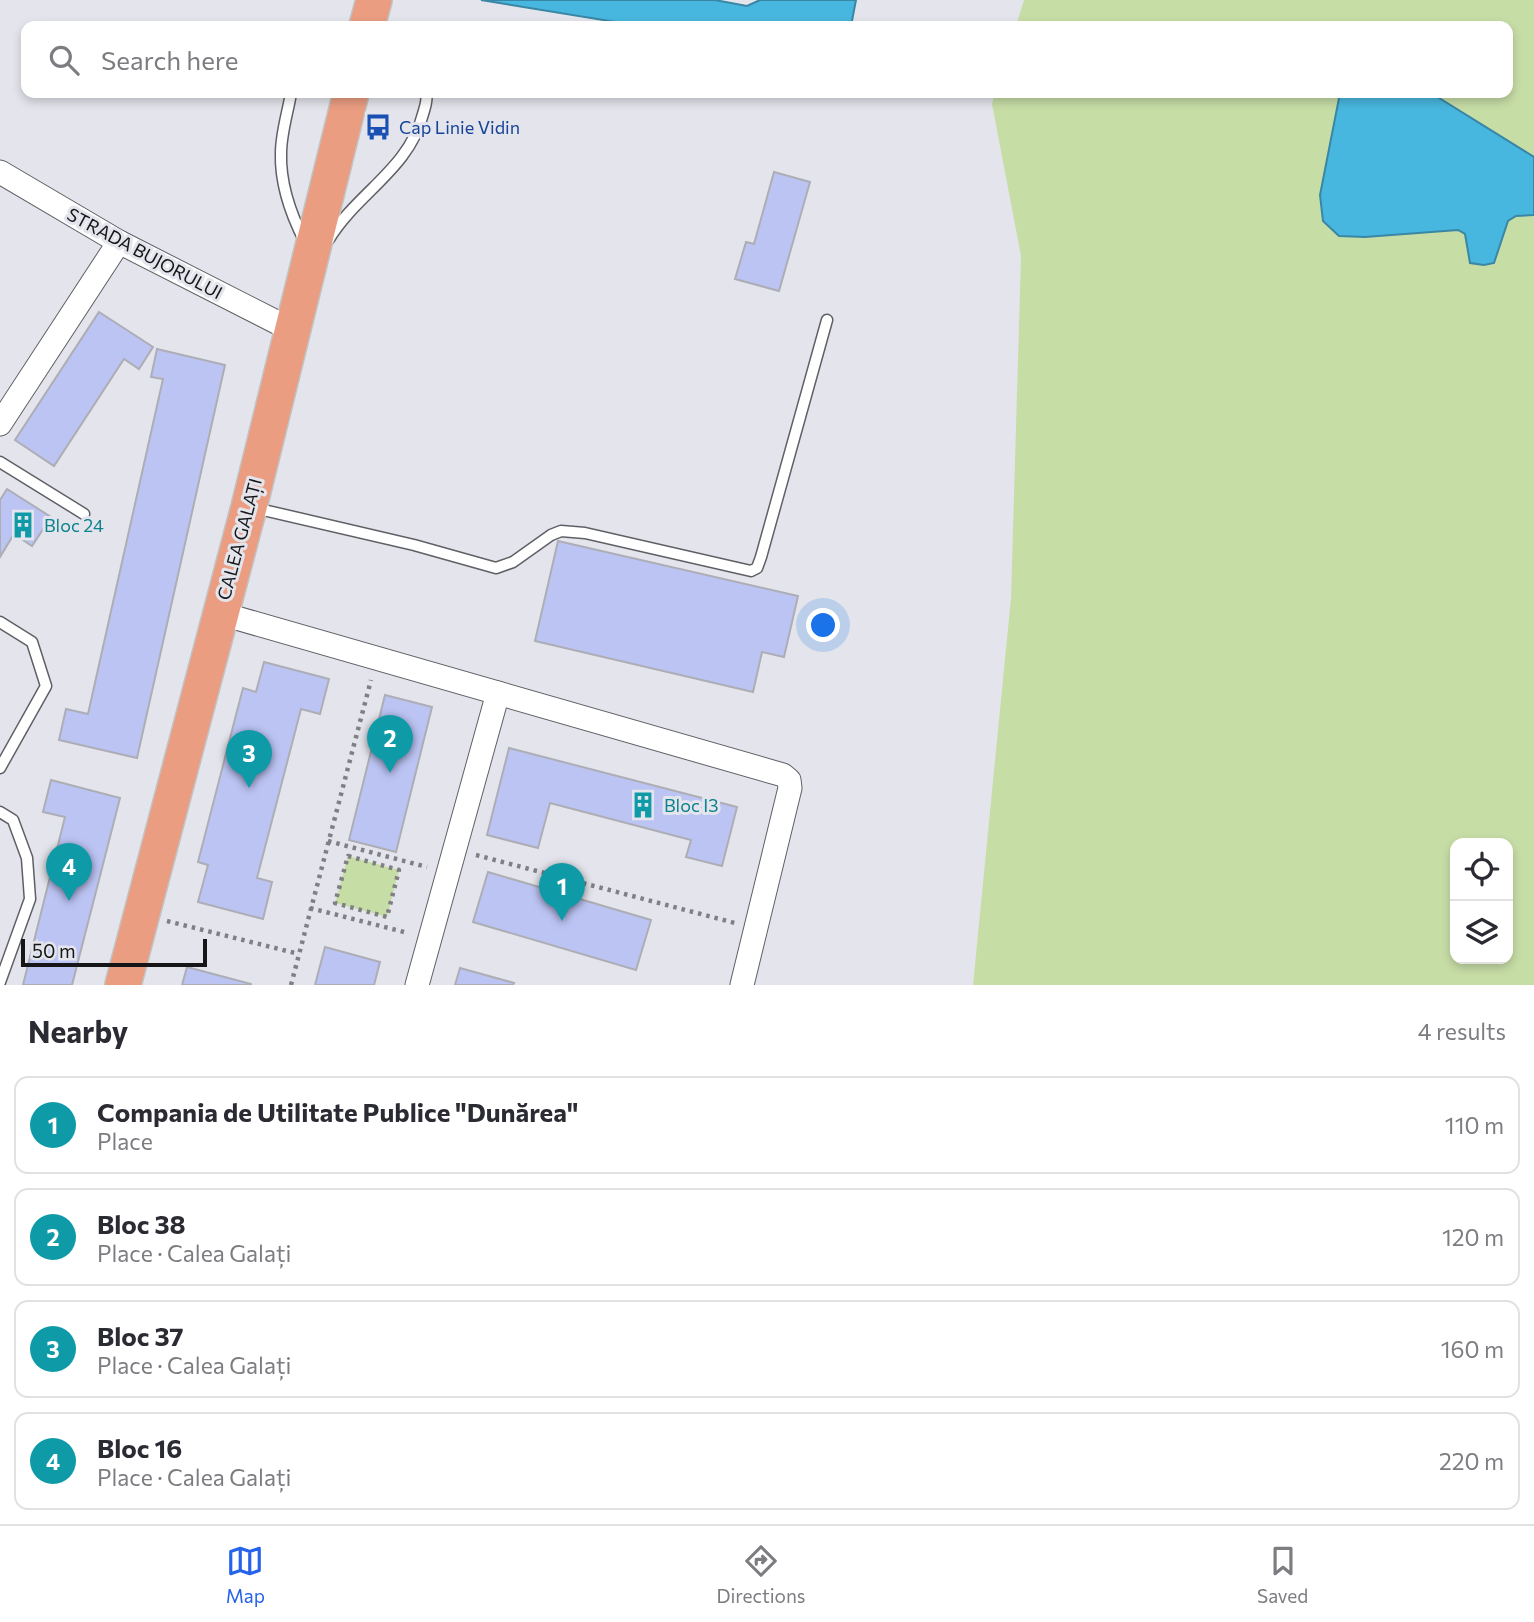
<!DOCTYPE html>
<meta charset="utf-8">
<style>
body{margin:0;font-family:Commissioner,sans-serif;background:#f7f7f7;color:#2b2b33}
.controls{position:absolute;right:21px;bottom:21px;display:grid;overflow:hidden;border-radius:14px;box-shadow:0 4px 10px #0003}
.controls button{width:63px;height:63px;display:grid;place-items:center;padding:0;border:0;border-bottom:2px solid #e1e1e2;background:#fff;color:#2b2b33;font:35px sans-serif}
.scale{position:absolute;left:21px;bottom:18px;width:186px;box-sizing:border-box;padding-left:7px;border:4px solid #161619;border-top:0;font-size:19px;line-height:24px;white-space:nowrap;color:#161619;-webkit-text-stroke:5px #e4e5ec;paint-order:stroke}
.you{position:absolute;left:824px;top:626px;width:24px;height:24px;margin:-18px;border:5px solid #fff;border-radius:50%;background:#1a73e8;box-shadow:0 0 0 10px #1a73e833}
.badge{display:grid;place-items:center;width:46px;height:46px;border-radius:50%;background:#2563eb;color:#fff;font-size:23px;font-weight:700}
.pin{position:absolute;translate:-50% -58px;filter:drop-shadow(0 2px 4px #0008)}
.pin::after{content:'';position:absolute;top:37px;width:24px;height:21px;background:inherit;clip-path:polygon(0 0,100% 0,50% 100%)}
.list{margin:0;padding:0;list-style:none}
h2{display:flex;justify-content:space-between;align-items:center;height:91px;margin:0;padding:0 28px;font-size:30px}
h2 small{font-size:23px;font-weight:400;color:#7c7c81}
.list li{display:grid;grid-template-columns:46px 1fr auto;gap:21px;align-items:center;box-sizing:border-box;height:98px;margin:0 14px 14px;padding:0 14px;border:2px solid #e1e1e2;border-radius:14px}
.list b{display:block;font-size:26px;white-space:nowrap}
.list p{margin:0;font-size:23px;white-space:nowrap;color:#7c7c81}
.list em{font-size:23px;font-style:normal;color:#7c7c81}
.icon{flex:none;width:38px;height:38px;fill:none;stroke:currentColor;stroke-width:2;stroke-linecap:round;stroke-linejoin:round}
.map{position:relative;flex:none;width:1534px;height:985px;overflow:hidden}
.search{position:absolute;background:#fff;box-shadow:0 4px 10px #0003;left:21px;right:21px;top:21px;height:77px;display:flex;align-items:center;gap:18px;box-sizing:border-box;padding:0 24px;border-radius:14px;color:#7c7c81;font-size:26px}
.sheet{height:539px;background:#fff}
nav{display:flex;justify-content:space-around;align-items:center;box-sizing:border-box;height:98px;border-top:2px solid #e1e1e2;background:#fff;font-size:19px;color:#7c7c81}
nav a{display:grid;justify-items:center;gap:4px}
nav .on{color:#2563eb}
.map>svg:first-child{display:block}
.green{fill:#c7dda6;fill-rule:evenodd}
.water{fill:#48b7df;stroke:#3987a4;stroke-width:2}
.building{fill:#bcc4f4;stroke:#adaeb5;stroke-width:2}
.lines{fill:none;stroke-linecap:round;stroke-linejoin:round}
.lane-casing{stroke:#5f6066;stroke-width:13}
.street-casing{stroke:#5f6066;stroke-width:25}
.primary-casing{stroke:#c2c2c3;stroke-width:38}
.path{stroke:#7f7f84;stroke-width:4.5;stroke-dasharray:3.5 5;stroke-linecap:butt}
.lane{stroke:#fff;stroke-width:10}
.street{stroke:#fff;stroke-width:23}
.primary{stroke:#ea9d81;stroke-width:35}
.labels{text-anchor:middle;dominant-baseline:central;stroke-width:6;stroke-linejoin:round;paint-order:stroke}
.transit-label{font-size:18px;fill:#164399;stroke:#e4e5ec;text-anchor:start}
.street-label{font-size:18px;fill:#161619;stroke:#e4e5ec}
.culture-label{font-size:18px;fill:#0d838f;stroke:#e4e5ec;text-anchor:start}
</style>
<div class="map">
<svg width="1534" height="985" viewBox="0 0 1534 985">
<rect width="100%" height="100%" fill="#e4e5ec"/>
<!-- green -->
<g class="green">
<path d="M1024,0h510v985h-561l38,-387 10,-342 -29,-152 3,-11h513v-67h-492zM1455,843h53v116h-53z"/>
<path d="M348,856l51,14 -12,47 -52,-14z"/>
</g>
<!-- water -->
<g class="water">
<path d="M481,0h234l32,6 13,-6h96l-5,26h-211z"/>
<path d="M1340,93h91l103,64v58l-18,1 -8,5 -14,42 -10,2 -14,-2 -5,-29 -7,-4 -93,7 -26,-1 -16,-15 -3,-26z"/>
</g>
<!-- building -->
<g class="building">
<path d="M774,172l36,10 -31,109 -44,-12 11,-37 8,2z"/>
<path d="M99,312l54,35 -14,22 -15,-10 -70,107 -39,-26z"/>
<path d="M157,349l68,16 -88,393 -78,-18 7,-31 22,5 75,-335 -12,-2z"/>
<path d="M7,489l44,28 -19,29 -18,-12 -14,23v-57z"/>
<path d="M558,541l240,55 -14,61 -22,-5 -9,40 -218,-51z"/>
<path d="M264,662l65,17 -9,35 -19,-5 -44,169 15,4 -9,37 -65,-17 10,-37 -10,-3 45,-174 13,4z"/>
<path d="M385,695l47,12 -36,145 -47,-12z"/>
<path d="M509,748l228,59 -15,59 -36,-9 5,-17 -141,-37 -12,45 -51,-13z"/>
<path d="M51,780l69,18 -48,187h-49l42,-168 -22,-5z"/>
<path d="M488,872l163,48 -15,50 -163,-48z"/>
<path d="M325,947l55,15 -6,23h-59z"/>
<path d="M187,967l64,17v1h-69z"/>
<path d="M460,968l54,15 -1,2h-58z"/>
</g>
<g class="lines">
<!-- lane casing -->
<g class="lane-casing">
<g id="lane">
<path d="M291,93c-3,19 -10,40 -10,60 -1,31 10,62 24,89"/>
<path d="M329,239c28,-46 80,-70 94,-125 2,-7 5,-14 3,-21"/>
<path d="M0,462l84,52"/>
<path d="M255,508l159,37 82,23 17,-6 38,-27 10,-4 24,2 166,38 6,-3 4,-11 66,-237"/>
<path d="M0,622l32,20 14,44 -46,82"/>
<path d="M0,812l13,8 14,38 3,41 -30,83"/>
</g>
</g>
<!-- street casing -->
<g class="street-casing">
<g id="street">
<path d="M0,172l119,70 173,88"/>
<path d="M0,424l119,-182"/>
<path d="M219,613l564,162 6,5 1,8 -48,197"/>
<path d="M417,985l81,-292"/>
</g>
</g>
<!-- primary casing -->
<g class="primary-casing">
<g id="primary">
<path d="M367,26l7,-26"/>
<path d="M123,985l126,-478 102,-414"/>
</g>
</g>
<!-- path -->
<g class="path">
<path d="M328,841l99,26"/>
<path d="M476,855l259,68"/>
<path d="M348,856l51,14 -12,47 -52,-14z"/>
<path d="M310,908l98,25"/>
<path d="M167,921l132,33"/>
<path d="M291,985l80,-305"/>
</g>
<!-- lane -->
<use href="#lane" class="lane"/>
<!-- street -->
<use href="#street" class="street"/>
<!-- primary -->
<use href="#primary" class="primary"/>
</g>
<!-- icons -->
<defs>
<g id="bus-bare" transform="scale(2.1)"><path d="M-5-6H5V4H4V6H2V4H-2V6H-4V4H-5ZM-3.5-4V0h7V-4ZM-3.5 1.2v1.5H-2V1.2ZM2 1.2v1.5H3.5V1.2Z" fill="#1a4fb4" stroke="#e4e5ec" stroke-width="2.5" paint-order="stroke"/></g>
<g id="building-bare" transform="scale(2.1)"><path d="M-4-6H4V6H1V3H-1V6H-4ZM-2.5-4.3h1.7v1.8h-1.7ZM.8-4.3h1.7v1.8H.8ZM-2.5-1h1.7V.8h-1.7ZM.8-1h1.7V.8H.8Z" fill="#0f9aa8" stroke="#e4e5ec" stroke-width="2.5" paint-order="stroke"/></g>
</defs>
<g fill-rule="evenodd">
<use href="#bus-bare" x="378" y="127"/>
<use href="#building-bare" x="23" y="525"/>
<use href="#building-bare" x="643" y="805"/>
</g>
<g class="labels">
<!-- transit labels -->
<g class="transit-label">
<text x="399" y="127">Cap Linie Vidin</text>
</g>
<!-- street labels -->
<g class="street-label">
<text transform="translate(145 253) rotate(28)">STRADA BUJORULUI</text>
<text transform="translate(239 539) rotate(-75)">CALEA GALAȚI</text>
</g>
<!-- culture labels -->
<g class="culture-label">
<text x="44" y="525">Bloc 24</text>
<text x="664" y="805">Bloc I3</text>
</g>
</g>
</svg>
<div class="controls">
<button><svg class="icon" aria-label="locate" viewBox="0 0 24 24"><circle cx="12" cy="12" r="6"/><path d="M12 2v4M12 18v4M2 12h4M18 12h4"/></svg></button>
<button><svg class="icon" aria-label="layers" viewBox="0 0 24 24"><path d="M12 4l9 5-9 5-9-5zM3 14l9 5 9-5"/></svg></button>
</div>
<div class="scale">50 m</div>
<div class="you"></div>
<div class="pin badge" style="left:562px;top:921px;background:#0f9aa8">1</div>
<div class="pin badge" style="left:390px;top:773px;background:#0f9aa8">2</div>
<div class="pin badge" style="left:249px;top:788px;background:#0f9aa8">3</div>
<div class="pin badge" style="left:69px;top:901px;background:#0f9aa8">4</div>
<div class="search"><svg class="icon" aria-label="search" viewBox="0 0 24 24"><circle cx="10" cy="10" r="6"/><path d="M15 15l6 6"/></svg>Search here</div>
</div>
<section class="sheet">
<h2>Nearby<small>4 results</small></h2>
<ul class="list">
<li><span class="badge" style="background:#0f9aa8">1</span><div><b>Compania de Utilitate Publice &quot;Dunărea&quot;</b><p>Place</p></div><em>110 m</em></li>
<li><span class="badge" style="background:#0f9aa8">2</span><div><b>Bloc 38</b><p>Place · Calea Galați</p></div><em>120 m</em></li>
<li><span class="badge" style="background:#0f9aa8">3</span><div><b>Bloc 37</b><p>Place · Calea Galați</p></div><em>160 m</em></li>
<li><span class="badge" style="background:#0f9aa8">4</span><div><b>Bloc 16</b><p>Place · Calea Galați</p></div><em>220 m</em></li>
</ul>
</section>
<nav>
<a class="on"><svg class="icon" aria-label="map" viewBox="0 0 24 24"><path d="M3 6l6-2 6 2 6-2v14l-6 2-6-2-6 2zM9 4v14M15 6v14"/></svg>Map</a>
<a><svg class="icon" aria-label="directions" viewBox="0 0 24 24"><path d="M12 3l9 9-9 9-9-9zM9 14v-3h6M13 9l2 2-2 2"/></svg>Directions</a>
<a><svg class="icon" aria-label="saved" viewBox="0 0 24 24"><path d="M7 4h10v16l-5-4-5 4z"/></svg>Saved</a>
</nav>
